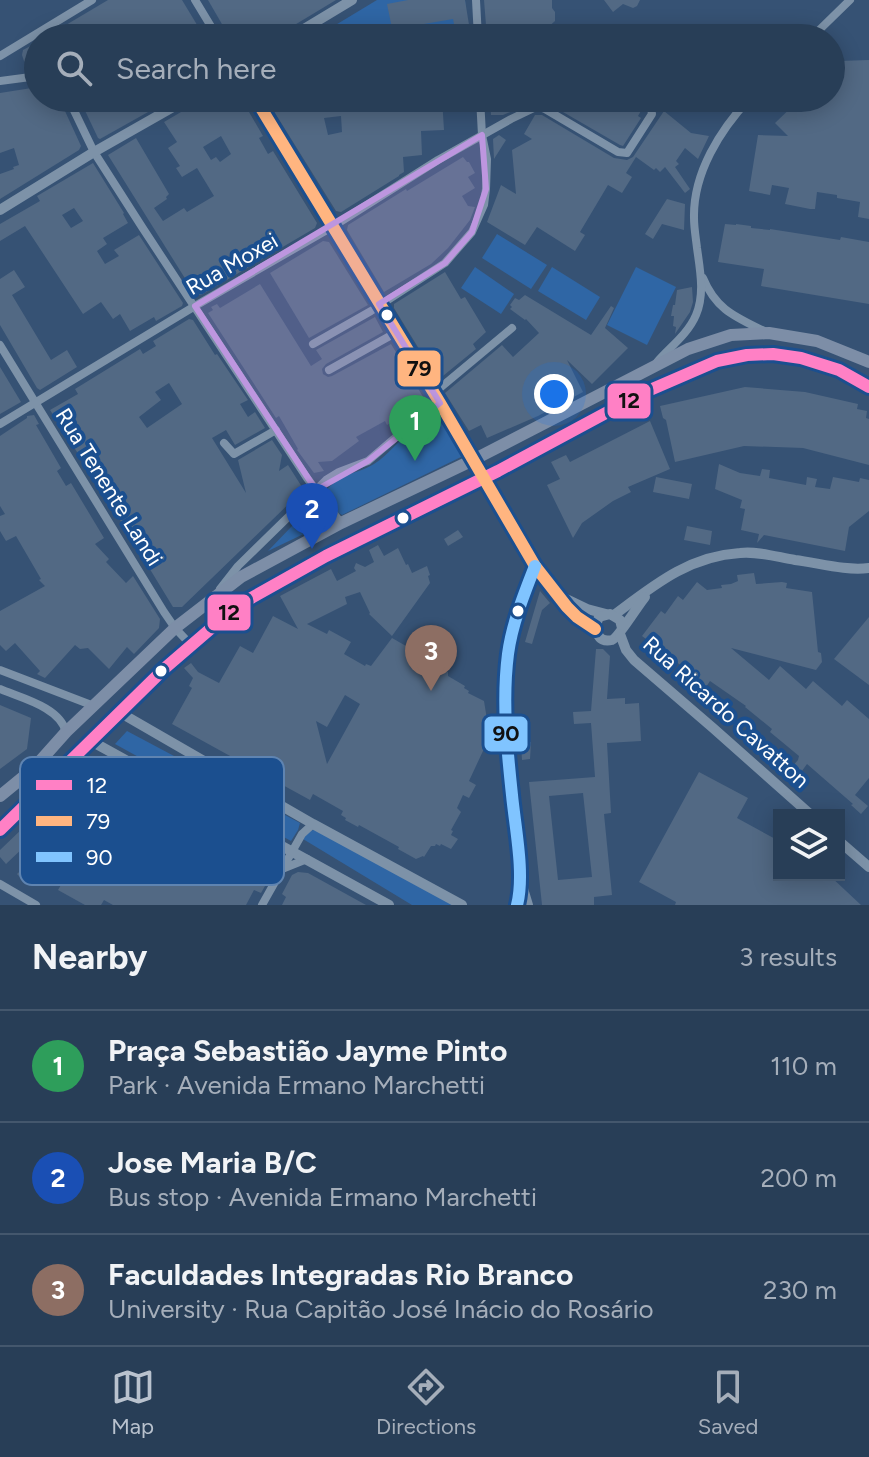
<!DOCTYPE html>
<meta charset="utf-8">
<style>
body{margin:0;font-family:Figtree,sans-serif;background:#344961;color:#f1f3f6}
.controls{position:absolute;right:24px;bottom:24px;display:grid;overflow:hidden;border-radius:0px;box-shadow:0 4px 20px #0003}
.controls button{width:72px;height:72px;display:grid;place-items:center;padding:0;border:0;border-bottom:2px solid #44576d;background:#283e57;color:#f1f3f6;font:40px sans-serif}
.you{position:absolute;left:554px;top:394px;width:28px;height:28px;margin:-20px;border:6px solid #fff;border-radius:50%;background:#1a73e8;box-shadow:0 0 0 12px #1a73e833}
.badge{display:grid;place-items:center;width:52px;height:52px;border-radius:50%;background:#b9c2ce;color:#fff;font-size:26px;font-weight:700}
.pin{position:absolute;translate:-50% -66px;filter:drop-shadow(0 2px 4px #0008)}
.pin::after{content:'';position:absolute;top:42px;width:28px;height:24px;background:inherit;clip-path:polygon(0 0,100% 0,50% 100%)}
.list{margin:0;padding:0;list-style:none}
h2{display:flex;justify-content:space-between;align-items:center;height:104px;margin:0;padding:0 32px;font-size:34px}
h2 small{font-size:26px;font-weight:400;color:#a5aeba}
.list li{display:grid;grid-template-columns:52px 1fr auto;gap:24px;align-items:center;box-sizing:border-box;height:112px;padding:0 32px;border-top:2px solid #44576d}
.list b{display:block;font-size:30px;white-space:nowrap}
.list p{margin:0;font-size:26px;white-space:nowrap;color:#a5aeba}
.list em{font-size:26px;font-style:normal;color:#a5aeba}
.icon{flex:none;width:44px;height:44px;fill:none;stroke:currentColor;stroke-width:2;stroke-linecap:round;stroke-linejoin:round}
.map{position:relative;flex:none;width:869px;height:905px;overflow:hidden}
.search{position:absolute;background:#283e57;box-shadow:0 4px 20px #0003;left:24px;right:24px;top:24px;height:88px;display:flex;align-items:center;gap:20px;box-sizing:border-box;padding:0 28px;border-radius:44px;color:#a5aeba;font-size:30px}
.sheet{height:440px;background:#283e57}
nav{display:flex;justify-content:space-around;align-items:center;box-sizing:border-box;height:112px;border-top:2px solid #44576d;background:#283e57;font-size:22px;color:#a5aeba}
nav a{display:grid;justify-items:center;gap:4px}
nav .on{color:#b9c2ce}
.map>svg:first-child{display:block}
.green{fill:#2f66a5}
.building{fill:#526984;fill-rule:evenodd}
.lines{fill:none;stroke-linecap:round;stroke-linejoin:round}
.minor{stroke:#7d92a8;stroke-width:8}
.tertiary{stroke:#7d92a8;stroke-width:10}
.primary{stroke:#7d8ea7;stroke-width:12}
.bus-1-casing{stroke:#1b4f8f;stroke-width:18}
.bus-2-casing{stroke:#1b4f8f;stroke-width:18}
.bus-3-casing{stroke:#1b4f8f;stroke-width:18}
.bus-1{stroke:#ff80c5;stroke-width:12}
.bus-2{stroke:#ffb580;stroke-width:12}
.bus-3{stroke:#80c4ff;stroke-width:12}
.marked{fill:#bd96df;fill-opacity:0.2;stroke:#bd96df;stroke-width:6;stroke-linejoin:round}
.bus-dot{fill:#fff;stroke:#1b4f8f;stroke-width:3}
.labels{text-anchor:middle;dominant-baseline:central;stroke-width:8;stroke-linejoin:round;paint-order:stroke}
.street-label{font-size:22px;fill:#fff;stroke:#1b4f8f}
.key{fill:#1b4f8f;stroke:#5f84b1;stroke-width:2}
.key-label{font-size:22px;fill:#fff}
.line-badge{stroke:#1b4f8f;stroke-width:3}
.pale-badge-label{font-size:22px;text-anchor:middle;font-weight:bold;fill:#111}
</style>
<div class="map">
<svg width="869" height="905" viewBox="0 0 869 905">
<rect width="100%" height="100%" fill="#365274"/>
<!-- green -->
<g class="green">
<path d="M377,0h88l3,38h-154z"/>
<path d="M497,234l50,31 -16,24 -49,-31z"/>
<path d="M475,267l39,27 -13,20 -40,-26z"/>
<path d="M552,267l48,30 -14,23 -48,-29z"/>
<path d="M636,267l40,20 -29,58 -40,-20z"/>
<path d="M438,413l25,43 -121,59 -8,-5 -9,-18c17,-21 29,-16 49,-28 14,-9 24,-23 38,-34 8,-7 18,-12 26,-17z"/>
<path d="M317,500l16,20 -65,31z"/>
<path d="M127,731l173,92 -2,7 -7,11 -176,-97z"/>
<path d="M318,829l136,76h-42l-109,-66 6,-8z"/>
</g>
<!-- building -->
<g class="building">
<path d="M108,0h74l23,38h-161z"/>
<path d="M208,0h128l-63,38h-43z"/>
<path d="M408,0h57l5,31 -14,3 -3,-15 -29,5 2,9 -32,5 -7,-34z"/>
<path d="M484,0h68v8l3,4v9l-9,8h-17v6h-26v3h-16z"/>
<path d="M604,0h36l-3,6 -4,2 -10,-4 -10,8z"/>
<path d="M38,42v22h-10l-4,-3 -2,-6 1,-5z"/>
<path d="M869,60v159l-11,-2 2,-15 -23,-4v-3l-20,-3 -2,17h-5l-25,-5 4,-16 -17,-3 -2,10 -21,-4 9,-56 30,1 -13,-13 25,-24 31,-1v-30l7,-7z"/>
<path d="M38,87v11h21l22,48 -2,4 -79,49v-25l14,-5 -1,-2 6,-2 -5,-17 -14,5v-60z"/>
<path d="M79,98h94l-73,41 -2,-1z"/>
<path d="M197,98h41l4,2 21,36 -4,2 9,16 5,-3 44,72 -2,5 -114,67 -5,-1 -4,-7 -1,1 -83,-133 28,-17 33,56 -3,3 1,2 -13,9 9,13 21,-13 3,4 27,-16 -17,-28 -15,9 -6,-9 4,-2 -12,-18 9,-6 -13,-20 29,-17zM221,136l10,18 -11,8 -4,-5 -5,3 -8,-13z"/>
<path d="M271,98h171l2,32 -23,1 1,24 -19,2 1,15 -5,3v1l-58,36 -5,-1 -61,-98 -5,-10zM341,116l1,16 -14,3 -4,-17z"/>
<path d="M490,98h53l-40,17h-12z"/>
<path d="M546,98h84l12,11 -4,7 3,2 -18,28 -3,-1 -76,-44z"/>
<path d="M664,111l27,22 18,3 -11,23 -13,-11 -9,13 3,3 -4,3 15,22 -5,4 -20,-26 -5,5 -4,-4 -2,2 -18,-13 -10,16 6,4 -10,16 -14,-8 -28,47 5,3 -10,16 -38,-24 -12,18 -38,-23 14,-37 15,9 -4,-44 20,-11 -8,-5 11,-19h7l72,43 13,2 6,-3z"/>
<path d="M499,135l7,5 -12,19 -1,-20z"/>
<path d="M463,157l4,5h2l6,11 -7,4 7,11 -13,8 6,10 7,1 -5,13 -22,28 -17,16 -47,28 -37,-62 1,-5 58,-36 1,2z"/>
<path d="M93,163l31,50 -1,1 5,9 -25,15 4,6 -10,7 8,13 14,-8 -5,-6 25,-15 44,68 -1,3 -26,15 -2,-4 -24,14 -10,-17 -7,5 -12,-17 -18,12 -58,-88 -25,15v-17l40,-23 -3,-5zM74,208l9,13 -12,7 -9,-13z"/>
<path d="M667,199l18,5 -1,26 -22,-6 -9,15 -8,-5z"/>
<path d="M725,224l11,1v-1l15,2v2l19,2v-1l70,11 1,-3 28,5v62l-108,-18 3,-17 -46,-7z"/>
<path d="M323,241l6,1 39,63 -59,33 -39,-65z"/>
<path d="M14,270l11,17 -13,8 39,65 16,-10 10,17 -37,23 -3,-2 -37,-63v-46z"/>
<path d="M445,272l16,27 4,-2 21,35 -13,12 3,5 -38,31 -44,-72v-4z"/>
<path d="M260,284l51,82 11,-7 -6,-9 59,-33 8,15 -57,32 -4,5 1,5 5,3 4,-1 59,-32 34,56 -24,15 1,2 -15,8 -2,-4 -29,16 3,4 -27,20 -14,1 6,9 -10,2 -17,-23 1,-1 -19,-33 -3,2 -68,-105 5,-3 -2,-3 6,-3 3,4z"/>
<path d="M692,287l1,15 -3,10 -15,22 1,-7 -3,-1 1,-10h-3l2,-11h2l2,-15z"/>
<path d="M525,295l66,40 20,-29 3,2 -9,20 23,20 -36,36 -25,-24 16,32 -45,24 -51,22 -6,-13 -12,6 -24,-38 57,-48 11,12 26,-24 -13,-14 -1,1 -15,-11 2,-2 -2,-2 5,-7 4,2z"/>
<path d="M189,319l4,1 22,35 2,-1 31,46 -8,4 8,13 7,-5 10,16 -30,17 -9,-15 -14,8 34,55 -8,-33 34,-20 10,15 -3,16 9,-6 14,22 -3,7 -117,113h-9l-75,-123 9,-5 -8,-14 -4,-5 -9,6 -36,-56 28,-16 -3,-5 65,-40 3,5 13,-8 -3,-5zM169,383l13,21 -35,24 -8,-11 22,-17 -6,-8z"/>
<path d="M0,367l21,35 -21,12z"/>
<path d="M745,387l60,5 53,12 -1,5 10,2 -1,7 3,1v46l-66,-17 -59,-2 -69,16 -9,-42 -3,-2 -3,-12z"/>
<path d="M34,415l5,9 -3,1 25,43 -4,3 9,15 5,-3 33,55 -9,6 14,15 -3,3 20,21 7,-7 27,43 -1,9 -25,26 -7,-7 -18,22 -21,-21 -8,1 -5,-4 -30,33 -8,-4 3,-3 -25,-28 -9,8 -6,-6v-34l45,-25 -6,-6 2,-1 -25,-43 -10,5 -6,-10v-15l5,-2 -5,-8v-70l27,-18v-2z"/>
<path d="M650,421l20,48 -42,18 3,5 -18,9 -31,22 -9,15 -26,-53 13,-6 -9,-17 15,-7 4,7z"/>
<path d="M719,464l21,9 20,3 2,-7 8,1 -1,8 37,7 1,-8 10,2 -2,8 15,2 3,-12 26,5 1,-4 9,2v31l-20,16 -4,24 -81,-16 -7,8 2,-9 -18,-4 4,-21 -5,-1 2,-8 -27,-11z"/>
<path d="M656,477l36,7 -3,15 -36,-7z"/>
<path d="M687,526l25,5 -2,14 -26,-5z"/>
<path d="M458,530l5,7 -15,9 -4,-7z"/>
<path d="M378,545l6,11 14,-8 8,17 2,-1 4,9 15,-7 3,9 -2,1 2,7 -38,53 -23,-22 1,-1 -10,-21 -15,5 2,7 -40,20 20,10 2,-4 22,12 -7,12 21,12 1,-2 5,2 21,-28 21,12 -3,6 28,15 2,-3 8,4v4l17,10 -1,2 5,3 -1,2 16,8 5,31v6l-20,43 7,4 -7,13 -6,-3 -6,13 4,4 -10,18 2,1 -2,4 7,4 -7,10 -10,-5 -1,2 -4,-2 -1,2h-4l-7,11 -1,-1 -7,3 -18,-10 1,-2 -40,-22 -1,2 -13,-7 1,-2 -5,-3 2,-4 -30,-17 -3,6 -138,-76 20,-36 -3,-2 4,-8 -9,-10 7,-5 7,9 21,11 21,-37 13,7 20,-37 25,13 -18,-33 51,-27 6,12 19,-10 -2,-3 2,-5 9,4 9,-5 -5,-12zM345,695l15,9 -33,60 -11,-43 11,6z"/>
<path d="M754,573l2,11 26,-2 5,1 -1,5 26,4 6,60 3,1 1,9 -6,8 -85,-22 38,32 11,-14 26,23 7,-8 29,25 5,-6 22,19v59l-14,17 13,11 -7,8 -10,-9 2,-1 -46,-40 -8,11 -8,-7 7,-8 1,-4 -29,-24 2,-3 -27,-22 1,-1 -36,-25 -8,12 -15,-10 -7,-4 7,-9 -45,-34 19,-25 4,3 13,-18 5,4 14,-18 10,8 15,-2 -1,-3 10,-1 7,-3 -1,-6z"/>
<path d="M540,591l10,12 -8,7 -10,34 -7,-2z"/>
<path d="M869,617v68l-35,-26z"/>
<path d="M596,649h7l7,7 -3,43 18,-1v6l14,-1 2,38 -34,2 4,70 -7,1 8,81 -18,2v8h-52l-13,-123 66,-5 -4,-54 -17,1 -1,-12 18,-1zM583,793l9,84 -34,3 -9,-84z"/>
<path d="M0,705l31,13 -4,31 -27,20z"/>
<path d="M525,742h6l-1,17 -8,1 -1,-17z"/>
<path d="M90,769l26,14 5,-9 58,32 2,-4 25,14 -3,6 61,34 -4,7 5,3 -8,13 3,2 -2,2 7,3 -4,7 -7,-3 -8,15h-133l-9,-5 -3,5h-16l-27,-15 7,-12 -7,-5 9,-17 -19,-10 -10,20 3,4 -14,14 -10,-10 22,-21 -14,-7 -19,18 -6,-7v-7l24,-23 14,13 10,-19 48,26 6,-12 -52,-28z"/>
<path d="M699,772l49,26 -11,20 42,23v34h50l32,30h-186l1,-3 -37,-20z"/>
<path d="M298,872l10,1 58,32h-84l4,-8 -4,-3 10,-19z"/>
</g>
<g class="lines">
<!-- minor -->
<g class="minor">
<path d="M195,0l23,38"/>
<path d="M476,0l2,38"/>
<path d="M811,38l39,-38"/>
<path d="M0,56l92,-56"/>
<path d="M0,81l38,-5"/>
<path d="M68,98l26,54 48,75 165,251 34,45"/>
<path d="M255,98l185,305 33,57"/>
<path d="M703,278c13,32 33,39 63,54"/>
<path d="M313,344l58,-33 74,-48 27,-31 12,-27 2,-16 1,-30 -5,-24 -2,-37"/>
<path d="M0,345l164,267 11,16 16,17"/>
<path d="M657,362c13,-15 31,-28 39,-47 9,-21 4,-45 1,-67 -1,-9 -3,-20 -3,-30 -1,-45 26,-88 56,-120"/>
<path d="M329,370l68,-38"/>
<path d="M434,393l78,-65"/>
<path d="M0,424l195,-118 137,-79 106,-67 73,-41 23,-11 5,-1 6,2 73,43 9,1 25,-39 -1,-6 -10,-10"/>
<path d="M224,443l10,11 42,-24"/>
<path d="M220,589l18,-23 88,-86 13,-8 29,-11 55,-47 17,-11"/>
<path d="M0,670l94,36"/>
<path d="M0,689c21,9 60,18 66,43"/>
<path d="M282,869l25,-10"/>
<path d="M522,882l7,23"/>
<path d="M0,884l36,21"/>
<path d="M262,905l40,-71 11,-10"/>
<path d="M517,905c8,-31 -2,-78 -5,-110 -5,-47 -10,-94 -4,-141 4,-30 16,-60 27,-88"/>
</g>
<!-- tertiary -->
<g class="tertiary">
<path d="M289,38l63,-38"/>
<path d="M0,210l94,-58 95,-54"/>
<path d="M473,460l62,106 32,41 10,10 18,12"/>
<path d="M562,597l25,12 19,5"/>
<path d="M614,615c40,-30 75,-59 126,-62 18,-2 37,4 55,7 24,3 50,11 74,8"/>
<path d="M622,628l-2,-8 -10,-6 -11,3c-5,10 -3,27 13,23 6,-2 27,-36 33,-43"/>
<path d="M620,634l6,16 8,10 79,68 98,87"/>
<path d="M119,712l194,112 149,81"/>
<path d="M91,741l298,164"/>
<path d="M839,841l30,26"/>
</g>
<!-- primary -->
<g class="primary">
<path d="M0,796l33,-27 33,-37 109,-104 66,-51 100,-54 132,-63 215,-111 43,-14 38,-2 48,8 52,21"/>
<path d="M0,830l165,-162 72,-62 89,-50 172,-85 145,-78 74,-32 30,-6 26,-1 28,4 38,12 30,17"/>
</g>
<!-- bus-1 casing -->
<g class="bus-1-casing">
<path id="bus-1" d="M0,830l165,-162 72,-62 89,-50 172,-85 145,-78 74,-32 30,-6 26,-1 28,4 38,12 30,17"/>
</g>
<!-- bus-2 casing -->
<g class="bus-2-casing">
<path id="bus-2" d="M255,98l185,305 95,163 32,41 10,10 18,12"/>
</g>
<!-- bus-3 casing -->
<g class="bus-3-casing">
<path id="bus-3" d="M517,905c8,-31 -2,-78 -5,-110 -5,-47 -10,-94 -4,-141 4,-30 16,-60 27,-88"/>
</g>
<!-- bus-1 -->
<use href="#bus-1" class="bus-1"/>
<!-- bus-2 -->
<use href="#bus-2" class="bus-2"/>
<!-- bus-3 -->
<use href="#bus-3" class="bus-3"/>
</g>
<!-- marked area -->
<path class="marked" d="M482,135l4,54 -14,43 -27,31 -66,41 61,99 -72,58 -52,29 -121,-184z"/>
<!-- markers -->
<g class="bus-dot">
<circle cx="387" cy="315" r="7"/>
<circle cx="403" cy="518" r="7"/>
<circle cx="518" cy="611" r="7"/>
<circle cx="161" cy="671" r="7"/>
</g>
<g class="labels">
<!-- street labels -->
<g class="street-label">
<text transform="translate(232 264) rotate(-30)">Rua Moxei</text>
<text transform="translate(109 487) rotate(58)">Rua Tenente Landi</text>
<text transform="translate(726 712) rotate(42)">Rua Ricardo Cavatton</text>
</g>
</g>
<!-- legend -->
<rect x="20" y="757" width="264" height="128" rx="12" class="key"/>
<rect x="36" y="780" width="36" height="10" fill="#ff80c5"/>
<rect x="36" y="816" width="36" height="10" fill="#ffb580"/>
<rect x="36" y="852" width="36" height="10" fill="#80c4ff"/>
<g class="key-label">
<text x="86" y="793">12</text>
<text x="86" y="829">79</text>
<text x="86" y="865">90</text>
</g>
<g class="line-badge">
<rect x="396" y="349" width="46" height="39" rx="8" fill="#ffb580"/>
<rect x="606" y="382" width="46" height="38" rx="8" fill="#ff80c5"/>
<rect x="206" y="593" width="46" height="39" rx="8" fill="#ff80c5"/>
<rect x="483" y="715" width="46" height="38" rx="8" fill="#80c4ff"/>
</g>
<g class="pale-badge-label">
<text x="419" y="376">79</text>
<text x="629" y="408">12</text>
<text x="229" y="620">12</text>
<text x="506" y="741">90</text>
</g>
</svg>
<div class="controls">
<button><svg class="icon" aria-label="layers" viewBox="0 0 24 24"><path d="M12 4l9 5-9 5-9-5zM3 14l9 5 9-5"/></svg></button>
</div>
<div class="you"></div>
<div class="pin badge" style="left:415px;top:461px;background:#2e9e5b">1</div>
<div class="pin badge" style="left:312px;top:549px;background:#1a4fb4">2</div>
<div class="pin badge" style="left:431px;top:691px;background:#8d6e63">3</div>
<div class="search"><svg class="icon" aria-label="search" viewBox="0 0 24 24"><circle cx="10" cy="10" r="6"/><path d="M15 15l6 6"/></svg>Search here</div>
</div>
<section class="sheet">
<h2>Nearby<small>3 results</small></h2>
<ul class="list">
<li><span class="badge" style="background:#2e9e5b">1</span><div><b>Praça Sebastião Jayme Pinto</b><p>Park · Avenida Ermano Marchetti</p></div><em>110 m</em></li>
<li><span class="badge" style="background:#1a4fb4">2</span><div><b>Jose Maria B/C</b><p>Bus stop · Avenida Ermano Marchetti</p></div><em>200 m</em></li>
<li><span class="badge" style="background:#8d6e63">3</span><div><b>Faculdades Integradas Rio Branco</b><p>University · Rua Capitão José Inácio do Rosário</p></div><em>230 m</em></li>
</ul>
</section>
<nav>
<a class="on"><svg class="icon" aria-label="map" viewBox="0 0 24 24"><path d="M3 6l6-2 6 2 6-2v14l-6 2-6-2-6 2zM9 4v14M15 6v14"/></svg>Map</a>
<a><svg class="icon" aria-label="directions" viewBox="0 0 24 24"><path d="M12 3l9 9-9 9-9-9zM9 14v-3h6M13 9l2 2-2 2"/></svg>Directions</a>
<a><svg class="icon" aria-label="saved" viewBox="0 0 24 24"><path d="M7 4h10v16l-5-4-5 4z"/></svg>Saved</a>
</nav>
